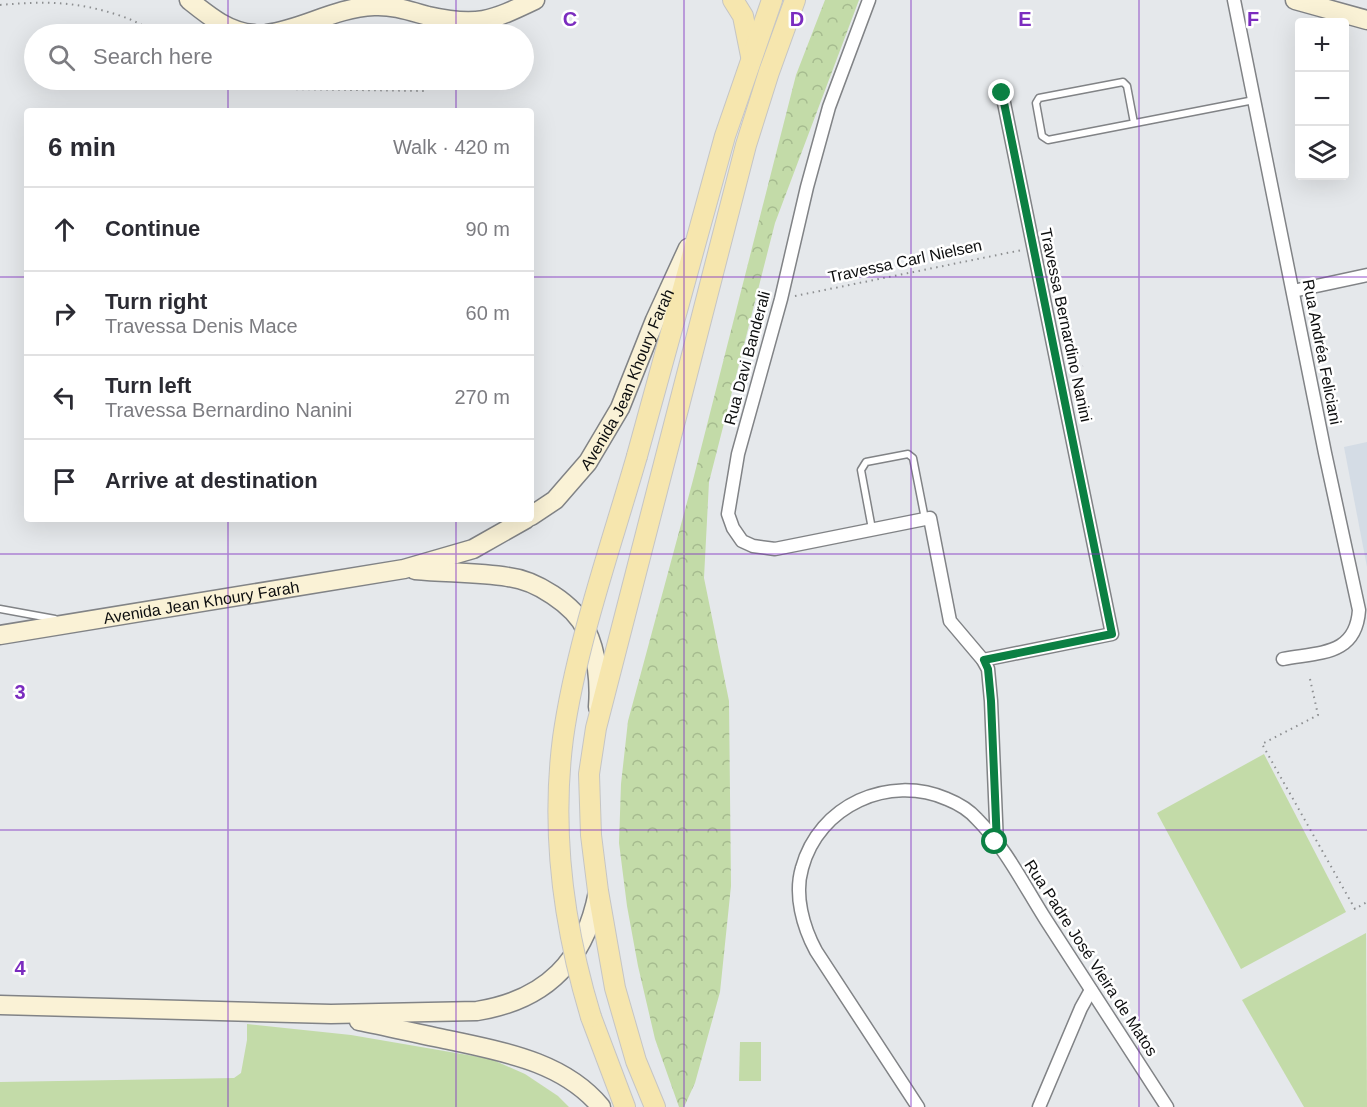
<!DOCTYPE html>
<meta charset="utf-8">
<style>
body{margin:0;font-family:Helvetica,sans-serif;background:#f2f2f3;color:#2b2b33}
.controls{position:absolute;right:18px;top:18px;display:grid;overflow:hidden;border-radius:6px;box-shadow:0 6px 24px #0002}
.controls button{width:54px;height:54px;display:grid;place-items:center;padding:0;border:0;border-bottom:2px solid #e1e1e2;background:#fff;color:#2b2b33;font:30px sans-serif}
.stop{position:absolute;width:18px;height:18px;margin:-14px;border:4px solid #0b8043;border-radius:50%;background:#fff}
.stop.end{background:#0b8043;border-color:#fff;box-shadow:0 2px 6px #0008}
.list{margin:0;padding:0;list-style:none}
h2{display:flex;justify-content:space-between;align-items:center;height:78px;margin:0;padding:0 24px;font-size:26px}
h2 small{font-size:20px;font-weight:400;color:#7c7c81}
.list li{display:grid;grid-template-columns:39px 1fr auto;gap:18px;align-items:center;box-sizing:border-box;height:84px;padding:0 24px;border-top:2px solid #e1e1e2}
.list b{display:block;font-size:22px;white-space:nowrap}
.list p{margin:0;font-size:20px;white-space:nowrap;color:#7c7c81}
.list em{font-size:20px;font-style:normal;color:#7c7c81}
.icon{flex:none;width:33px;height:33px;fill:none;stroke:currentColor;stroke-width:2;stroke-linecap:round;stroke-linejoin:round}
.map{position:relative;flex:none;width:1367px;height:1107px;overflow:hidden}
.search{position:absolute;background:#fff;box-shadow:0 6px 24px #0002;left:24px;top:24px;width:510px;height:66px;display:flex;align-items:center;gap:15px;box-sizing:border-box;padding:0 21px;border-radius:33px;color:#7c7c81;font-size:22px}
.panel{position:absolute;background:#fff;box-shadow:0 6px 24px #0002;left:24px;top:108px;width:510px;height:414px;border-radius:6px}
.map>svg:first-child{display:block}
.built{fill:#d4dce5}
.forest{fill:url(#forest-crowns)}
.park{fill:#c3dba8}
.lines{fill:none;stroke-linecap:round;stroke-linejoin:round}
.lane-casing{stroke:#818386;stroke-width:9}
.street-casing{stroke:#818386;stroke-width:15}
.secondary-casing{stroke:#818386;stroke-width:21}
.primary-casing{stroke:#c5c5c5;stroke-width:22}
.path{stroke:#8d8f91;stroke-width:2;stroke-dasharray:1.5 4.5;stroke-linecap:butt}
.lane{stroke:#fff;stroke-width:6}
.street{stroke:#fff;stroke-width:12}
.secondary{stroke:#faf2d6;stroke-width:18}
.primary{stroke:#f6e6ae;stroke-width:20}
.primary-bridge-casing{stroke:#c5c5c5;stroke-width:22;stroke-linecap:butt}
.primary-bridge{stroke:#f6e6ae;stroke-width:20}
.route{stroke:#0b8043;stroke-width:8}
.grid{fill:none;stroke:#7b2cbf;stroke-width:1.5;stroke-opacity:0.55}
.labels{text-anchor:middle;dominant-baseline:central;stroke-width:5;stroke-linejoin:round;paint-order:stroke}
.street-label{font-size:16px;fill:#0d0e0f;stroke:#fff}
.grid-label{font-size:20px;text-anchor:middle;font-weight:bold;fill:#7b2cbf;stroke:#fff;stroke-width:5;stroke-linejoin:round;paint-order:stroke}
</style>
<div class="map">
<svg width="1367" height="1107" viewBox="0 0 1367 1107">
<defs>
<pattern id="forest-crowns" width="20" height="18" patternUnits="userSpaceOnUse" patternTransform="scale(1.5)"><rect width="20" height="18" fill="#c3dba8"/><path d="M2 6a3 3 0 1 1 6 0M12 15a3 3 0 1 1 6 0" fill="none" stroke="#a6bb8f"/></pattern>
</defs>
<rect width="100%" height="100%" fill="#e5e8eb"/>
<!-- built -->
<path class="built" d="M1367,442v125l-23,-120z"/>
<!-- forest -->
<path class="forest" d="M825,0h34l-84,223 -66,259 -5,96 25,123 2,185 -11,106 -25,91 -11,24h-5l-24,-68 -17,-73 -11,-60 -8,-63 2,-59 7,-63 65,-241 103,-405z"/>
<!-- park -->
<g class="park">
<path d="M1264,754l82,158 -105,57 -84,-156z"/>
<path d="M1366,933l1,174h-63l-62,-107z"/>
<path d="M247,1024l104,11 140,24 34,15 33,22 11,11h-569v-25l234,-4 7,-5 6,-33z"/>
<path d="M740,1042h21v39h-22z"/>
</g>
<g class="lines">
<!-- lane casing -->
<g class="lane-casing">
<g id="lane">
<path d="M1134,123l-7,-37 -4,-4 -84,16 -3,5 6,33 6,4 206,-40"/>
<path d="M872,529l-11,-59 5,-8 42,-8 5,4 12,61"/>
<path d="M0,609l55,10"/>
</g>
</g>
<!-- street casing -->
<g class="street-casing">
<g id="street">
<path d="M869,0l-40,107 -22,80 -26,112 -43,155 -10,60 5,14 9,13 11,5 22,3 155,-31 20,103 33,39 5,9 3,32 6,143"/>
<path d="M1234,0l91,453 34,157c-3,46 -40,42 -76,49"/>
<path d="M1293,291l74,-16"/>
<path d="M983,660l129,-26 -110,-541"/>
<path d="M918,1107l-102,-156c-13,-24 -22,-56 -14,-83 17,-63 87,-94 145,-69 10,4 22,11 30,20 28,28 48,68 69,101 40,62 81,125 121,187"/>
<path d="M1039,1107l42,-99 10,-18"/>
</g>
</g>
<!-- secondary casing -->
<g class="secondary-casing">
<g id="secondary">
<path d="M189,0c20,16 39,32 65,34"/>
<path d="M1295,0l72,20"/>
<path d="M267,34c37,-5 67,-26 107,-28 19,-1 36,5 54,10 49,11 63,5 107,-16"/>
<path id="s1" d="M531,516l24,-16 33,-38 32,-54 35,-88 33,-72"/>
<path d="M415,570c31,3 62,2 93,7 27,3 66,27 78,53 11,22 14,53 12,77"/>
<path id="s2" d="M0,635l404,-66 69,-20 53,-30"/>
<path d="M0,1005l331,9 146,-3c69,-11 108,-50 121,-119"/>
<path d="M359,1021c30,6 60,13 90,19 55,12 115,22 152,67"/>
</g>
</g>
<!-- primary casing -->
<g class="primary-casing">
<g id="primary">
<path d="M733,0l10,16 8,40"/>
<path d="M637,456l88,-320 47,-136"/>
<path d="M591,1017l34,90"/>
<path d="M655,1107l-19,-46 -21,-73 -17,-97 -7,-56 -2,-61 7,-46 150,-583 23,-73 26,-72"/>
</g>
</g>
<!-- path -->
<g class="path">
<path d="M0,5c45,-4 77,-4 121,11 13,4 26,12 38,18"/>
<path d="M219,80l21,5 43,4 143,2"/>
<path d="M795,296l227,-46"/>
<path d="M1071,368l12,-2"/>
<path d="M1079,411l12,-2"/>
<path d="M1310,679l8,36 -56,29 93,165 12,-7"/>
</g>
<!-- lane -->
<use href="#lane" class="lane"/>
<!-- street -->
<use href="#street" class="street"/>
<!-- secondary -->
<use href="#secondary" class="secondary"/>
<!-- primary -->
<use href="#primary" class="primary"/>
<!-- primary-bridge casing -->
<g class="primary-bridge-casing">
<path id="primary-bridge" d="M591,1017c-27,-89 -40,-186 -28,-279 13,-93 48,-192 74,-282"/>
</g>
<!-- primary-bridge -->
<use href="#primary-bridge" class="primary-bridge"/>
</g>
<g class="lines">
<!-- route -->
<path class="route" d="M995,842l2,2 -6,-143 -3,-32 -4,-9 128,-26 -110,-541"/>
</g>
<!-- grid -->
<path class="grid" d="M228,0v34M456,0v34M684,0v1107M911,0v1107M1139,0v1107M228,80v31M456,80v31M0,277h27M531,277h836M228,519v588M456,519v588M0,554h1367M0,830h1367"/>
<g class="labels">
<!-- street labels -->
<g class="street-label">
<text transform="translate(905 261) rotate(-12)">Travessa Carl Nielsen</text>
<text transform="translate(1066 325) rotate(78)">Travessa Bernardino Nanini</text>
<text transform="translate(1322 352) rotate(79)">Rua Andréa Feliciani</text>
<text transform="translate(747 358) rotate(-75)">Rua Davi Banderali</text>
<text stroke="none"><textPath href="#s1" startOffset="171">Avenida Jean Khoury Farah</textPath></text>
<text stroke="none"><textPath href="#s2" startOffset="204">Avenida Jean Khoury Farah</textPath></text>
<text transform="translate(1091 958) rotate(57)">Rua Padre José Vieira de Matos</text>
</g>
</g>
<g class="grid-label">
<text x="570" y="26">C</text>
<text x="797" y="26">D</text>
<text x="1025" y="26">E</text>
<text x="1253" y="26">F</text>
<text x="20" y="699">3</text>
<text x="20" y="975">4</text>
</g>
</svg>
<div class="controls">
<button>+</button>
<button>−</button>
<button><svg class="icon" aria-label="layers" viewBox="0 0 24 24"><path d="M12 4l9 5-9 5-9-5zM3 14l9 5 9-5"/></svg></button>
</div>
<div class="stop" style="left:995px;top:842px"></div>
<div class="stop end" style="left:1002px;top:93px"></div>
<div class="search"><svg class="icon" aria-label="search" viewBox="0 0 24 24"><circle cx="10" cy="10" r="6"/><path d="M15 15l6 6"/></svg>Search here</div>
<section class="panel">
<h2>6 min<small>Walk · 420 m</small></h2>
<ul class="list">
<li><svg class="icon" aria-label="ahead" viewBox="0 0 24 24"><path d="M12 20V5M6 11l6-6 6 6"/></svg><div><b>Continue</b></div><em>90 m</em></li>
<li><svg class="icon" aria-label="right" viewBox="0 0 24 24"><path d="M7 20v-9h11M14 6l5 5-5 5"/></svg><div><b>Turn right</b><p>Travessa Denis Mace</p></div><em>60 m</em></li>
<li><svg class="icon" aria-label="left" viewBox="0 0 24 24"><path d="M17 20v-9H6M10 6l-5 5 5 5"/></svg><div><b>Turn left</b><p>Travessa Bernardino Nanini</p></div><em>270 m</em></li>
<li><svg class="icon" aria-label="arrive" viewBox="0 0 24 24"><path d="M6 21V4h12l-3 4 3 4H6"/></svg><div><b>Arrive at destination</b></div></li>
</ul>
</section>
</div>
